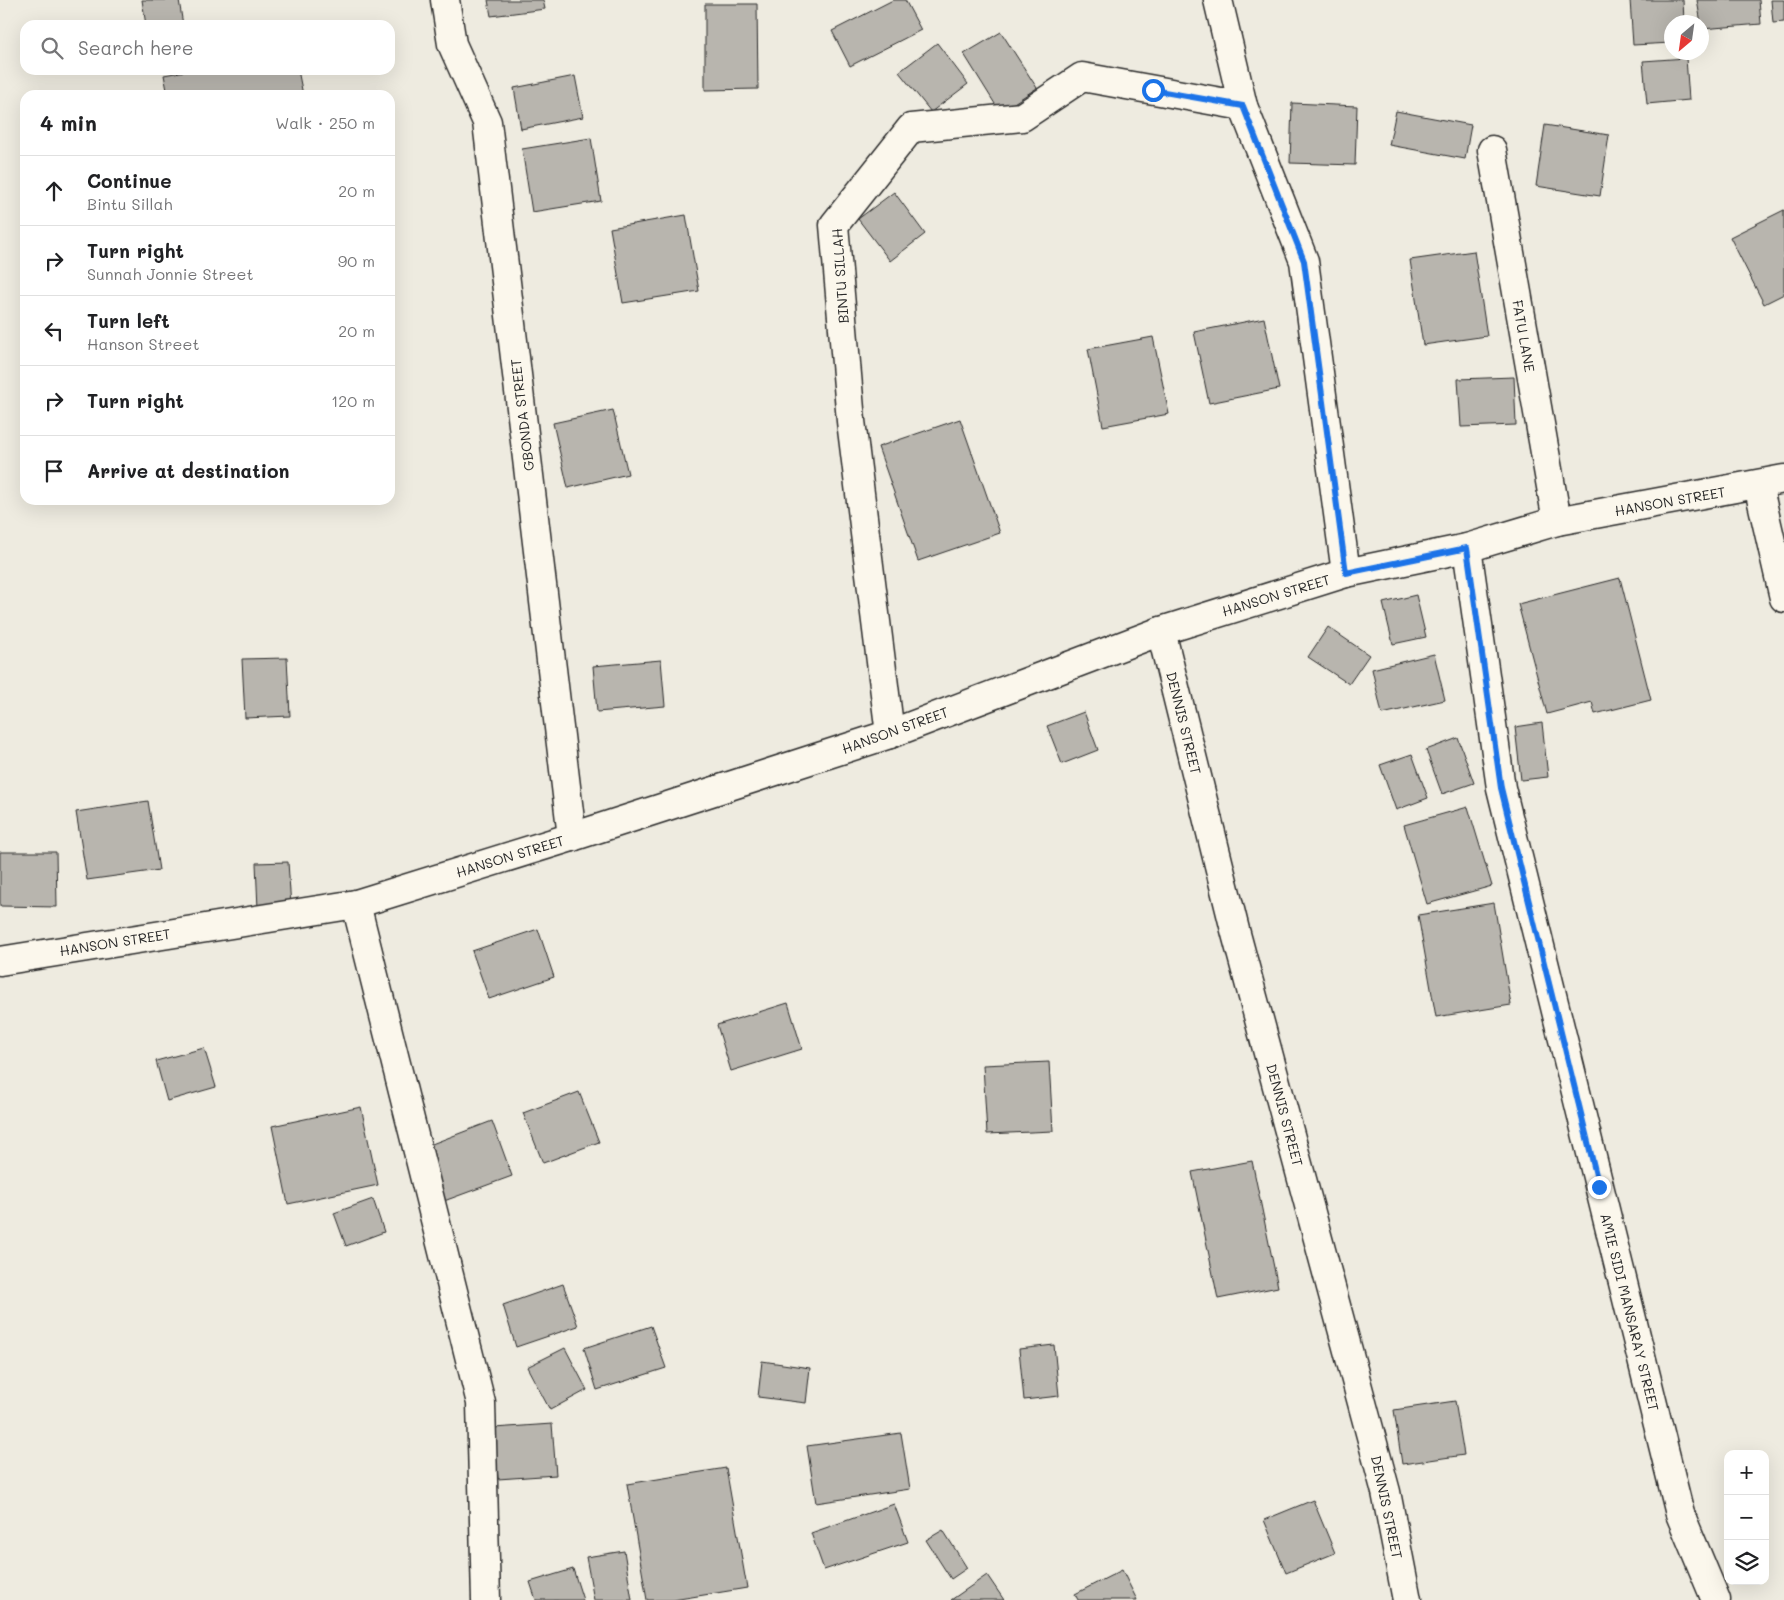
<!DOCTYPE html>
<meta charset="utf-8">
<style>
body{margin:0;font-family:Mali,sans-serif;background:#f6f6f6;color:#202124}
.controls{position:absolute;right:15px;bottom:15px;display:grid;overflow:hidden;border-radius:10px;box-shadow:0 5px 20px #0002}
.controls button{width:45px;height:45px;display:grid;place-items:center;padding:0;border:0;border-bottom:1px solid #e0e0e0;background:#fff;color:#202124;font:25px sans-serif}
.compass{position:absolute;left:1664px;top:15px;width:45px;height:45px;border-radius:50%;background:#fff;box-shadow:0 5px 20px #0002;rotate:209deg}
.stop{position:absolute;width:15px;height:15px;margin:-11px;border:4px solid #1a73e8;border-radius:50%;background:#fff}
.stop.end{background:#1a73e8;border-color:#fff;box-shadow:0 1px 5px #0008}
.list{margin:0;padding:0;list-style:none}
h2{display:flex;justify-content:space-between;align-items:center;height:65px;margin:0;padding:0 20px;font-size:21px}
h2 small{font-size:16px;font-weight:400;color:#757577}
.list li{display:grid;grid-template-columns:32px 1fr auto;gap:15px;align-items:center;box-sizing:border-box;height:70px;padding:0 20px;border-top:1px solid #e0e0e0}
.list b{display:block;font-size:19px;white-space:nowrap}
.list p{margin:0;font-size:16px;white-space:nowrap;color:#757577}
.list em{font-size:16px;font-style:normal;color:#757577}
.icon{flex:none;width:28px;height:28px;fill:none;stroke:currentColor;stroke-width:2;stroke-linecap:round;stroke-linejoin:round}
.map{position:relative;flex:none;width:1784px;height:1600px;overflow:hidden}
.search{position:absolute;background:#fff;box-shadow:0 5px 20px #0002;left:20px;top:20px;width:375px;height:55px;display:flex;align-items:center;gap:12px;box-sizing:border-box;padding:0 18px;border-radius:15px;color:#757577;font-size:19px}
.panel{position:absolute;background:#fff;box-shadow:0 5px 20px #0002;left:20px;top:90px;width:375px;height:415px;border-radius:15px}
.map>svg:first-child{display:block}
.building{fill:#b8b5ae;stroke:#2b2b2b}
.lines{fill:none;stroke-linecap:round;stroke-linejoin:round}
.minor-casing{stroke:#2b2b2b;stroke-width:31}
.minor{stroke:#fbf7ec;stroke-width:28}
.route{stroke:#1a73e8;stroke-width:6}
.labels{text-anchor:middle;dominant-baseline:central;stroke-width:5;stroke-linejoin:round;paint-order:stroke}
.street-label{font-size:14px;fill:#2b2b2b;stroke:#fbf7ec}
</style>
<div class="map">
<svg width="1784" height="1600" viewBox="0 0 1784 1600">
<rect width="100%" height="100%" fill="#eeebe0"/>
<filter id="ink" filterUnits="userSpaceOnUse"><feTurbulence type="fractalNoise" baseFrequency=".02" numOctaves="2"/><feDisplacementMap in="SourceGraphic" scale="10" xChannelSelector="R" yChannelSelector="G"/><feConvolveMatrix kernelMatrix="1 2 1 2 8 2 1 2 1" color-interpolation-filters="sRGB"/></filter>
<g filter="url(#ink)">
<!-- building -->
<g class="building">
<path d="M142,0h37l4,25h-37z"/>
<path d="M488,0h55l2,9 -54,7z"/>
<path d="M893,0h12l16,30 -71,36 -18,-35z"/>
<path d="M1630,0h53l1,22h-12v21l-39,2z"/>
<path d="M1697,0h62l2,24 -59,5z"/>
<path d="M1771,0h13v22l-11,1z"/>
<path d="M705,4h52l1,85 -53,1z"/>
<path d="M1001,32l36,56 -37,24 -36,-58z"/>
<path d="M937,43l31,41 -37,28 -32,-40z"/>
<path d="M1686,58l3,42 -42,4 -4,-43z"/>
<path d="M191,70h107l5,25h-135l-4,-20z"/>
<path d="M575,76l8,41 -62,12 -7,-41z"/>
<path d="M1292,103l65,3 -2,59 -65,-2z"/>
<path d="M1396,111l75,14 -6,34 -76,-14z"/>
<path d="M1545,125l64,10 -9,61 -64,-10z"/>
<path d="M591,138l10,63 -69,11 -10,-63z"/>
<path d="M894,192l31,42 -35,27 -32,-42z"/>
<path d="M1784,210v84l-20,10 -34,-67z"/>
<path d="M686,215l13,76 -76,12 -13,-75z"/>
<path d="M1474,251l13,85 -64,9 -13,-85z"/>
<path d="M1264,318l15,71 -70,14 -15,-71z"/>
<path d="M1153,337l16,77 -66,12 -15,-77z"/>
<path d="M1514,377l2,48 -55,2 -3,-48z"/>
<path d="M613,410l15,64 -60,14 -15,-65z"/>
<path d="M960,419l40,114 -82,28 -40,-114z"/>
<path d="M1620,578l31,122 -56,14 -3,-12 -45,12 -29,-110z"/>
<path d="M1416,595l10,42 -33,7 -10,-41z"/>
<path d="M1328,627l41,28 -20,29 -41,-27z"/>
<path d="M1434,654l11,46 -63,14 -10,-45z"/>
<path d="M287,658l3,58 -45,2 -3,-59z"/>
<path d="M661,660l4,46 -68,6 -4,-46z"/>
<path d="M1084,712l14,38 -36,14 -15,-38z"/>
<path d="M1542,723l6,54 -27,3 -6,-53z"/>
<path d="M1458,738l16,45 -32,11 -16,-44z"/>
<path d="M1412,754l16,44 -32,12 -16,-45z"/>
<path d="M148,801l11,69 -72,10 -11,-68z"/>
<path d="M1468,807l24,79 -65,18 -23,-79z"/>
<path d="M0,852h56l1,55 -57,-1z"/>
<path d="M288,862l3,45 -33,2 -2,-46z"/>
<path d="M1494,903l17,102 -75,12 -18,-102z"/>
<path d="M538,929l16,48 -65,22 -17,-48z"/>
<path d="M788,1003l14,46 -71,22 -14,-46z"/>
<path d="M204,1048l12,39 -49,14 -11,-40z"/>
<path d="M1049,1062l4,69 -66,3 -4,-69z"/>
<path d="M579,1092l20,50 -56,21 -20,-50z"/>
<path d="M361,1107l17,78 -90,19 -16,-78z"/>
<path d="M492,1121l20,55 -68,25 -20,-54z"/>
<path d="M1252,1161l26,126 -60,12 -26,-127z"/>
<path d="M373,1199l11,33 -38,14 -12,-33z"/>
<path d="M563,1284l15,42 -62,21 -13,-42z"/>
<path d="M651,1326l15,42 -69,22 -13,-42z"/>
<path d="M1054,1345l5,51 -35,4 -5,-51z"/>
<path d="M565,1348l22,42 -37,20 -23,-43z"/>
<path d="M762,1361l48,7 -4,35 -48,-6z"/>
<path d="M1455,1401l9,54 -62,9 -8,-54z"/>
<path d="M552,1424l4,51 -58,4 -4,-51z"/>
<path d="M901,1433l9,56 -94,14 -9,-57z"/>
<path d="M726,1468l21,120 -74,12h-26l-20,-116z"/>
<path d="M1313,1500l22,53 -49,20 -22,-53z"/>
<path d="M894,1504l14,38 -84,28 -13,-37z"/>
<path d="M943,1530l24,38 -16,11 -25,-39z"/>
<path d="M624,1551l8,49h-38l-8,-43z"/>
<path d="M573,1569l10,31h-47l-6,-18z"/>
<path d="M1122,1570l15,30h-59l-3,-6z"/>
<path d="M987,1575l17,25h-53z"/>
</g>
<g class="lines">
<!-- minor casing -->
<g class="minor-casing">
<g id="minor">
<path d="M445,0l7,44 35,78 85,715"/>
<path d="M1218,0l25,106 61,155 42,312"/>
<path d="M1492,150l65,371"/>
<path d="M1758,485l26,113"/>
<path d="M1467,548l34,240 179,726 36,86"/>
<path d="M1161,631l74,299 151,562 21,108"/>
<path d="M890,734l-39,-313 -17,-196 77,-97 111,-11 60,-40 161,29"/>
<path d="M356,904l125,499 5,197"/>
<path d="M0,961l356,-57 216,-67 318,-103 271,-103 185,-58 121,-25 90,-27 227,-42"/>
</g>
</g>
<!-- minor -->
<use href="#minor" class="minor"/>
</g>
</g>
<g class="lines" filter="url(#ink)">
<!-- route -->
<path class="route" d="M1153,90l90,16 61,155 42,312 121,-25 34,240 98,399"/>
</g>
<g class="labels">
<!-- street labels -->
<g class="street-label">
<text transform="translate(840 276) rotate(-94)">BINTU SILLAH</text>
<text transform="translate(1524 336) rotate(80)">FATU LANE</text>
<text transform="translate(522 415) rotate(-97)">GBONDA STREET</text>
<text transform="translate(1670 501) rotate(-10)">HANSON STREET</text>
<text transform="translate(1276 595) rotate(-17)">HANSON STREET</text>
<text transform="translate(1184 723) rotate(76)">DENNIS STREET</text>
<text transform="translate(895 730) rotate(-20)">HANSON STREET</text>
<text transform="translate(510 856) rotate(-17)">HANSON STREET</text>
<text transform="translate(115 942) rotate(-9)">HANSON STREET</text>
<text transform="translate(1285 1115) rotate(75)">DENNIS STREET</text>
<text transform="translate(1630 1312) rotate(76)">AMIE SIDI MANSARAY STREET</text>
<text transform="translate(1387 1507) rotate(78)">DENNIS STREET</text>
</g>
</g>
</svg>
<div class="controls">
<button>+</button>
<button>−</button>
<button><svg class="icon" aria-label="layers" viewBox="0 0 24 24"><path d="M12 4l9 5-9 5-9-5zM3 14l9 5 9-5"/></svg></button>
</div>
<svg class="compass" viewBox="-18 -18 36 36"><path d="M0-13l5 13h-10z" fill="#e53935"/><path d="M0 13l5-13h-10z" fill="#757577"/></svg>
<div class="stop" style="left:1153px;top:90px"></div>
<div class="stop end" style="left:1599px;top:1187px"></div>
<div class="search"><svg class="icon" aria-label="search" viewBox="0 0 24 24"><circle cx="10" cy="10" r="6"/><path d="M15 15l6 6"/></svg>Search here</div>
<section class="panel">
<h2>4 min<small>Walk · 250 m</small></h2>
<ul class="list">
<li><svg class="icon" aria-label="ahead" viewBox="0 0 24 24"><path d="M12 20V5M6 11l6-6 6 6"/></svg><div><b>Continue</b><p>Bintu Sillah</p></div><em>20 m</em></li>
<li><svg class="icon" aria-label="right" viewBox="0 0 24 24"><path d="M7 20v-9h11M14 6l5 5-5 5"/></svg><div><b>Turn right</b><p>Sunnah Jonnie Street</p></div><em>90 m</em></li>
<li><svg class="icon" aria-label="left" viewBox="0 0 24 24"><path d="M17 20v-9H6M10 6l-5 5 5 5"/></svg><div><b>Turn left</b><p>Hanson Street</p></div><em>20 m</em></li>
<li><svg class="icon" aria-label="right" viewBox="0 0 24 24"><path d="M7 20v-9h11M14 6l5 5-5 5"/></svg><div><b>Turn right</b></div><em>120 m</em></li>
<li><svg class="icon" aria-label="arrive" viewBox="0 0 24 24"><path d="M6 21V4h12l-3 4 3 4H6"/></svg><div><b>Arrive at destination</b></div></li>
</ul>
</section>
</div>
